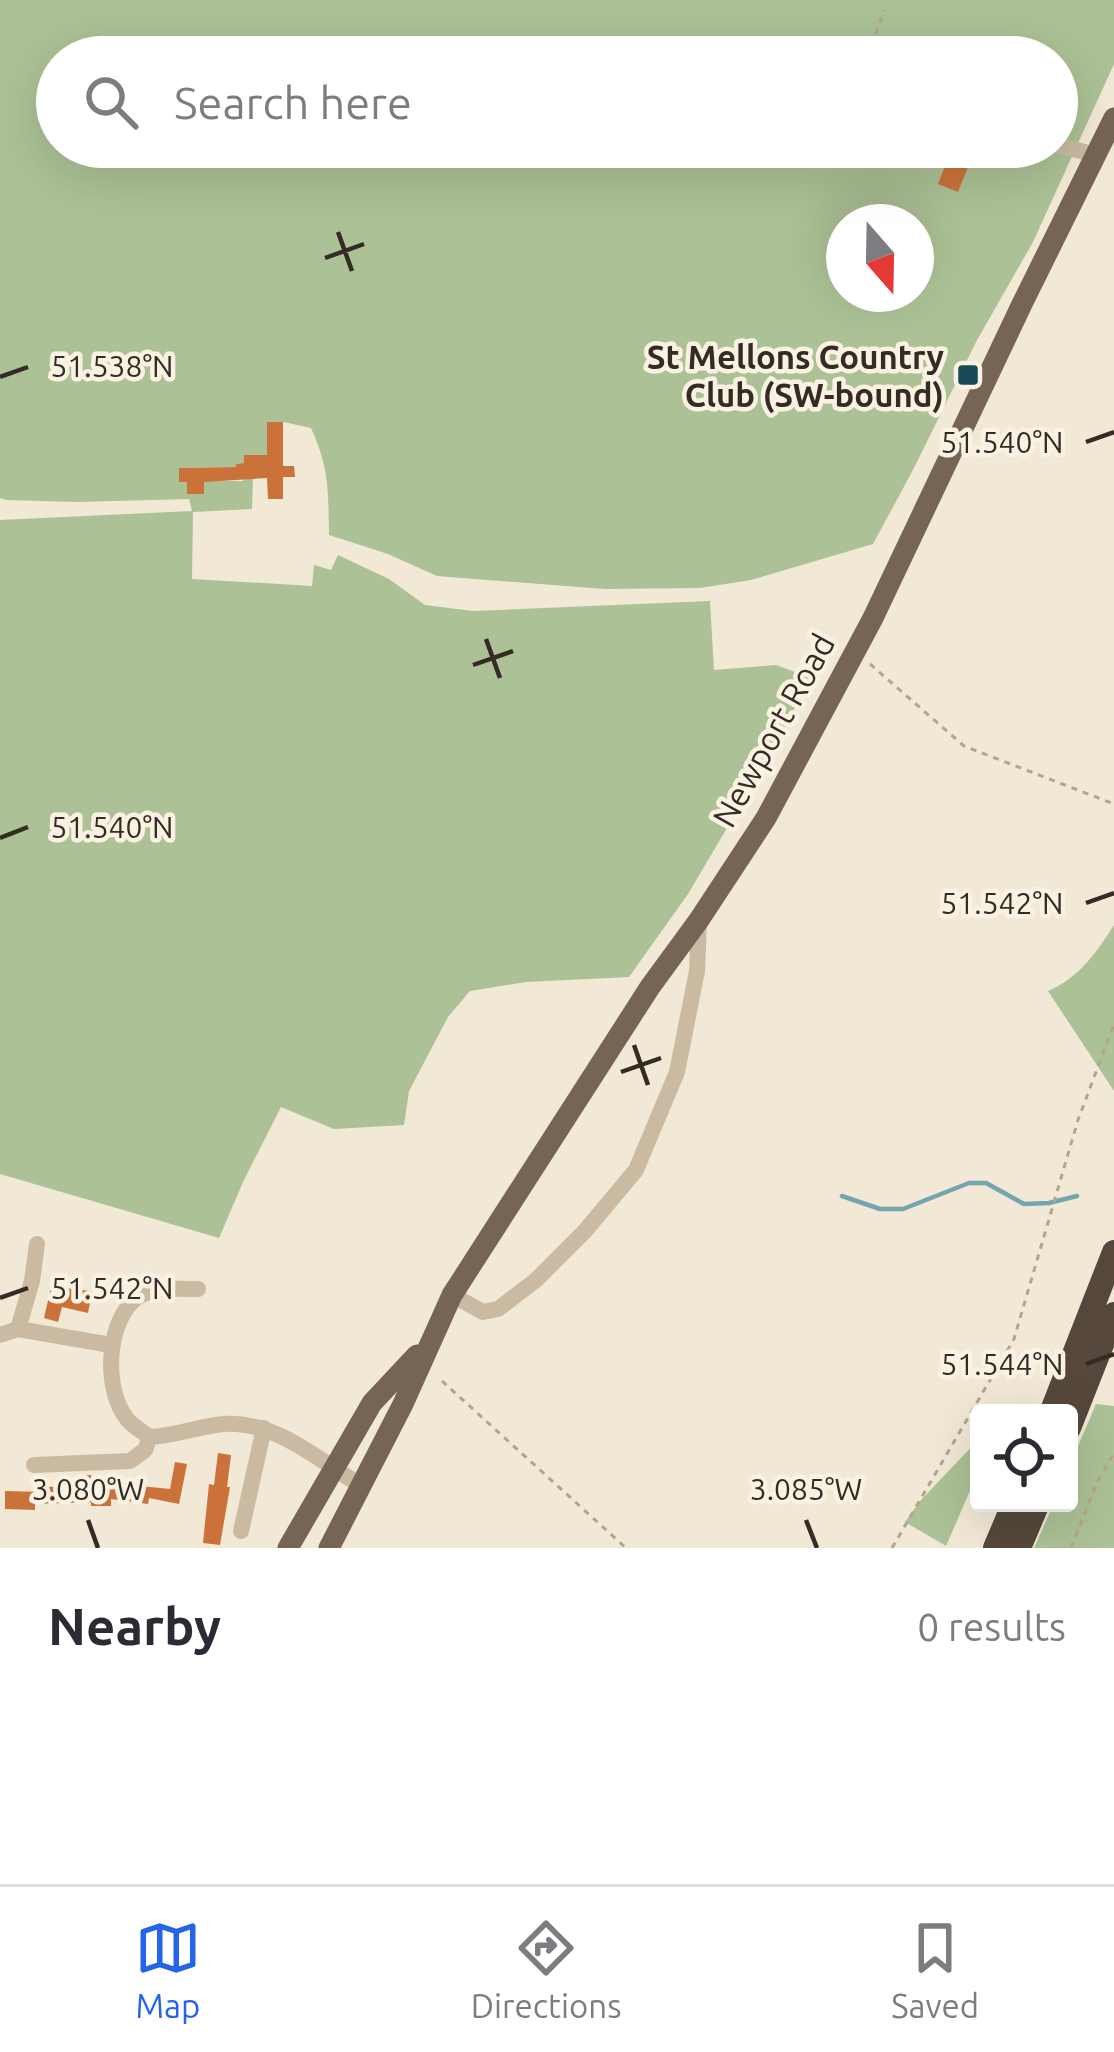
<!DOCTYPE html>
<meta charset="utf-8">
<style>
body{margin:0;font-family:Ubuntu,sans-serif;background:#f7f7f7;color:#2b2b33}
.controls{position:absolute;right:36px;bottom:36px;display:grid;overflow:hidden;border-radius:12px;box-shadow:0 12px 48px #0002}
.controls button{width:108px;height:108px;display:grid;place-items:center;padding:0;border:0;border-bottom:3px solid #e1e1e2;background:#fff;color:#2b2b33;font:60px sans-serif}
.compass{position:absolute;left:826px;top:204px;width:108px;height:108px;border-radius:50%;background:#fff;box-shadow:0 12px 48px #0002;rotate:160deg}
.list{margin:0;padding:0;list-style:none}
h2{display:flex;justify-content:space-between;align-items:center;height:156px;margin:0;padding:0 48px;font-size:51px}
h2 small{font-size:39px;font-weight:400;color:#7c7c81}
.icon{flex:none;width:66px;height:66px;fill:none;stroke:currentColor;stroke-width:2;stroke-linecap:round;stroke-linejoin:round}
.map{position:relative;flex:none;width:1114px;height:1548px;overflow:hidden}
.search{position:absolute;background:#fff;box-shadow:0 12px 48px #0002;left:36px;right:36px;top:36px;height:132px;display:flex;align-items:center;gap:30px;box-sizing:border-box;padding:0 42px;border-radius:66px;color:#7c7c81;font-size:45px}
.sheet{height:336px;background:#fff}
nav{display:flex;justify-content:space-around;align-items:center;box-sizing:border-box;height:168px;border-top:3px solid #e1e1e2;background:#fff;font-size:33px;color:#7c7c81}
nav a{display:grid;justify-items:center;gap:6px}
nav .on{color:#2563eb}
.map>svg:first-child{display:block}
.green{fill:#acc195;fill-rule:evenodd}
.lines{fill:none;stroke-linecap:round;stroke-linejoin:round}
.stream{stroke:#74a4af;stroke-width:4.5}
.building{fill:#cb723a}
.path{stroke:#b5a48c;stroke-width:3;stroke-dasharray:6 6;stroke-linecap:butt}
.minor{stroke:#cabaa1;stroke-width:16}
.major{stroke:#766555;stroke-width:21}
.highway{stroke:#55473b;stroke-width:24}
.ticks{fill:none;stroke:#342b24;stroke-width:4.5}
.poi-dot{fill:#194956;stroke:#f9f2e2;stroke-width:4.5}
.labels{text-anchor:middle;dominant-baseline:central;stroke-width:9;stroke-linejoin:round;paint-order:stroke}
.poi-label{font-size:33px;font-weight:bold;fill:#342b24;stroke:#f9f2e2;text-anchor:end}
.street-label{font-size:33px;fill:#342b24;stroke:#f9f2e2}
.ticks-label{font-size:30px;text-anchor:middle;fill:#342b24;stroke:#f9f2e2;stroke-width:9;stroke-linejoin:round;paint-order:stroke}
</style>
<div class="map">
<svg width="1114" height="1548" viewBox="0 0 1114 1548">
<rect width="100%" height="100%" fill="#f1e8d5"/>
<!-- green -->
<g class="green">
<path d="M0,0h1114v64l-81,178 -57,100 -62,126 -41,76 -122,36 -51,8 -95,1 -168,-13 -49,-22 -59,-19c-1,-44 1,-65 -18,-107l-27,-6h-16l-1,33h-22l-1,8 -8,1v3l-57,1v14h8v12h17v-13h39l1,-3h9l-1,31 -59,3 -1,67 120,7 2,-21 17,5 7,-15 51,24 36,26 48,6 237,-10 4,69 62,-5 35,13 -52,96 -71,120 -59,83 -103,5 -56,9 -22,26 -39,74 -5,34 -70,4 -53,-22 -38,75 -24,56 -219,-64v-654l192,-9 -3,-12 -112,3 -70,-2 -7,-2zM57,57h1000v90h-1000zM844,222h72v72h-72z"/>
<path d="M1114,925v166l-66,-100c31,-13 49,-39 66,-66z"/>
<path d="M1096,1404l18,2v142h-80l20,-45h15v-36z"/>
<path d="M979,1439v31l-33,76 -41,-24 16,-22z"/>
</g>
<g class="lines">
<!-- stream -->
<path class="stream" d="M842,1196l38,13h23l66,-26h17l38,21 25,-1 28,-7"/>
</g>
<!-- building -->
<g class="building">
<path d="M945,147h31l-18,45 -20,-8 7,-18 -6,-3z"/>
<path d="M267,422h16v44h11l1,11h-12v22h-15l-1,-21 -63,4v12h-17v-12h-8v-14l57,-1v-3l8,-1v-8h23z"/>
<path d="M52,1283l40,9 -4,21 -26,-6 -4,15 -14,-4z"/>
<path d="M218,1453l13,2 -4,32h3l-10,58 -17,-2 6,-59 5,1z"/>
<path d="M175,1462l12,2 -8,40 -30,-6 -1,6 -37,-5v7h-20v-4l-56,2v6l-30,-1v-18l39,1v-5l35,-1 -1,-10 13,-1v14h28l1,-5 50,5z"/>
</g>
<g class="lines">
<!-- path -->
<g class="path">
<path d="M868,57l16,-47"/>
<path d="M835,153l2,-6"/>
<path d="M870,664l94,82 150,58"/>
<path d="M442,1381l184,167"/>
<path d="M892,1548l122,-209 64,-219 36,-96"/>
<path d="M1071,1548l26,-66 17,-29"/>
</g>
<!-- minor -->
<g class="minor">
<path d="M1057,145l39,10"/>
<path d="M37,1244l-5,37 -14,48 93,16"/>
<path d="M452,1295l31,17 15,-3 38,-29 49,-49 51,-61 41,-98 20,-101 2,-50"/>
<path d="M0,1335l18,-6"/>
<path d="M150,1437c-7,-5 -18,-11 -23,-18 -23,-29 -21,-92 6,-118 16,-15 44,-12 65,-12"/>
<path d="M34,1465l96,-4 15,-11 5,-13c26,-1 49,-11 74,-13 53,-3 94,36 136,61"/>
<path d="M241,1531l23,-103"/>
</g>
<!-- major -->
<g class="major">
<path d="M288,1548l84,-145 45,-48"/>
<path d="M329,1548l74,-144 49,-109 198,-308 49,-67 67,-102 107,-200 149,-314 92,-186"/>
</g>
<!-- highway -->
<g class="highway">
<path d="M1051,1413l63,-161"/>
<path d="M1069,1428l45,-114"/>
<path d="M995,1548l19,-45"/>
<path d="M1019,1548l19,-45"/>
</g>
</g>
<!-- ticks -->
<path class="ticks" d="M338,232l14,39M325,258l39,-14M0,377l28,-10M1086,442l28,-10M486,639l14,39M473,665l40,-14M0,838l28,-11M1086,903l28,-10M634,1045l14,40M621,1072l40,-14M0,1298l28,-10M1086,1364l28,-10M88,1520l10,28M806,1520l11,28"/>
<!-- markers -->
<rect class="poi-dot" x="956" y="363" width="24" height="24" rx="6"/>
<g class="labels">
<!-- poi labels -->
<g class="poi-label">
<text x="944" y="356">St Mellons Country<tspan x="944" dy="38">Club (SW-bound)</tspan></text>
</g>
<!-- street labels -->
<g class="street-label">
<text transform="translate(773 730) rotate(-61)">Newport Road</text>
</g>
</g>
<g class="ticks-label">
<text x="112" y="377">51.538°N</text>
<text x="1002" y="453">51.540°N</text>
<text x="112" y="838">51.540°N</text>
<text x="1002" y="914">51.542°N</text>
<text x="112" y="1299">51.542°N</text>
<text x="1002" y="1375">51.544°N</text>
<text x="88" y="1500">3.080°W</text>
<text x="806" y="1500">3.085°W</text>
</g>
</svg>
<div class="controls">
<button><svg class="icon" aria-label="locate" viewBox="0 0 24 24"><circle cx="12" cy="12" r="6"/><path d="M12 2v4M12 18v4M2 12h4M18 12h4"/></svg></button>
</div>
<svg class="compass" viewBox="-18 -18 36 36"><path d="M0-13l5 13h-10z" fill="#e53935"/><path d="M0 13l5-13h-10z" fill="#7c7c81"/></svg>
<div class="search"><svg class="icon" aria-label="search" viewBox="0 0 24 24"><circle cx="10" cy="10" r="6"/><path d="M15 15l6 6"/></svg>Search here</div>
</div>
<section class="sheet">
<h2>Nearby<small>0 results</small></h2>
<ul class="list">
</ul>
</section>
<nav>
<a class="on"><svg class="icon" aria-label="map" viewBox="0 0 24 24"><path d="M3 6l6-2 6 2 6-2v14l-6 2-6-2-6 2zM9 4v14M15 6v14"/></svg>Map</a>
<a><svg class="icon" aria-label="directions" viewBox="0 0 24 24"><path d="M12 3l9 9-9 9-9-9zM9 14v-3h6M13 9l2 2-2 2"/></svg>Directions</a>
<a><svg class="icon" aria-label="saved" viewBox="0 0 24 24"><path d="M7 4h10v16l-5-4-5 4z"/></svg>Saved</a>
</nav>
